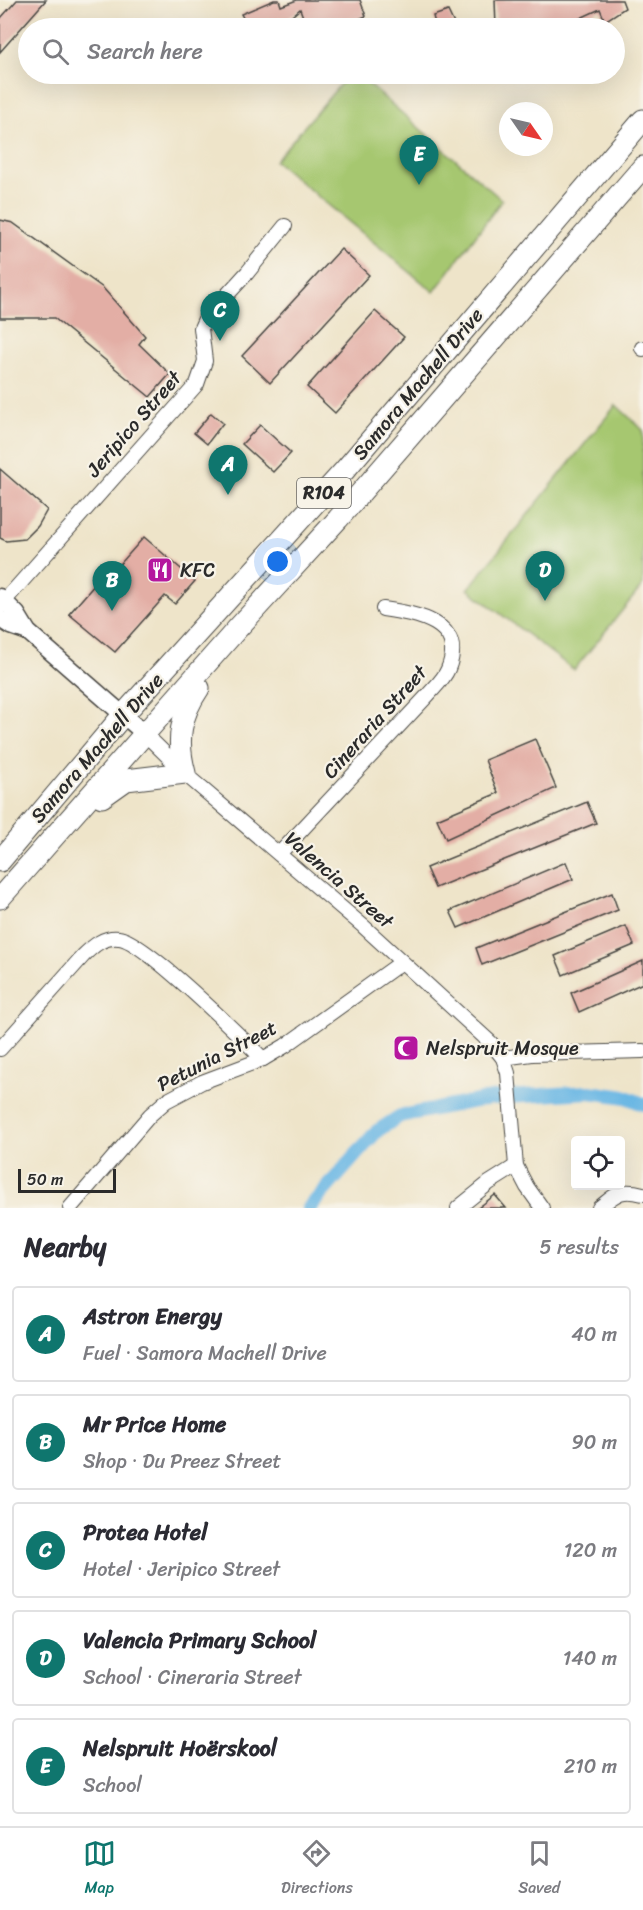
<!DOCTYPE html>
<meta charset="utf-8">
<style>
body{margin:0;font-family:Sriracha,sans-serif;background:#f2f2f3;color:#2b2b33}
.controls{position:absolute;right:18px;bottom:18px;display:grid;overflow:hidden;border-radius:6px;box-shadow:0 6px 24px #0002}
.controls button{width:54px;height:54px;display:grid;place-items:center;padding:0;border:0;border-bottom:2px solid #e1e1e2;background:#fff;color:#2b2b33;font:30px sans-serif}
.compass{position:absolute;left:499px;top:102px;width:54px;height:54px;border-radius:50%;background:#fff;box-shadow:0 6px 24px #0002;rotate:124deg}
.scale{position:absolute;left:18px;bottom:15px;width:98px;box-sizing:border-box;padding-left:6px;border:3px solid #2b2b2b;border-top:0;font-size:16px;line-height:21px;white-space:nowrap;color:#2b2b2b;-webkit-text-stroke:4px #f7f3e8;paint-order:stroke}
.you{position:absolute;left:278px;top:562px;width:21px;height:21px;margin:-15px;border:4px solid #fff;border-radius:50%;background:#1a73e8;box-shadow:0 0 0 9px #1a73e833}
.badge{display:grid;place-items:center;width:39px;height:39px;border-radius:50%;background:#0f766e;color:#fff;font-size:20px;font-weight:700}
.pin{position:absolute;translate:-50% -50px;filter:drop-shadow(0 2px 3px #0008)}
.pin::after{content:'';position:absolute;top:32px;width:21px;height:18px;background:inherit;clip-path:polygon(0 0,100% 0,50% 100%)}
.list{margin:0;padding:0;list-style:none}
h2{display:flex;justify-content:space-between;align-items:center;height:78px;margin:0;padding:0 24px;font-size:26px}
h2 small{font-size:20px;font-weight:400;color:#7c7c81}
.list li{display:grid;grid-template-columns:39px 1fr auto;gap:18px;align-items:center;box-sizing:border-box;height:96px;margin:0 12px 12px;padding:0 12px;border:2px solid #e1e1e2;border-radius:6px}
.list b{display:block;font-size:22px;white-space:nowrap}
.list p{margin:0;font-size:20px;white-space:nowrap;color:#7c7c81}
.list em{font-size:20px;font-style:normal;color:#7c7c81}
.icon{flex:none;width:33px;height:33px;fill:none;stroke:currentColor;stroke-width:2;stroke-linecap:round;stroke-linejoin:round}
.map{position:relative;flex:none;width:643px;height:1208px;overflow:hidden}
.search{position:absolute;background:#fff;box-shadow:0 6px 24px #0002;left:18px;right:18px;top:18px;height:66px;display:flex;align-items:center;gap:15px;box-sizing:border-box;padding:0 21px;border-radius:33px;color:#7c7c81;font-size:22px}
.sheet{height:618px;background:#fff}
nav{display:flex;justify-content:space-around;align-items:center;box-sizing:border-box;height:84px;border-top:2px solid #e1e1e2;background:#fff;font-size:16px;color:#7c7c81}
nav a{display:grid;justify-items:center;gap:3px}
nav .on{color:#0f766e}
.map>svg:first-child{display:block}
.green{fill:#a6c76f;stroke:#68794d;stroke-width:1.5}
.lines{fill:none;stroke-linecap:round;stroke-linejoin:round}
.canal{stroke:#6bb7e4;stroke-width:14}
.building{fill:#e3aea5}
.minor-casing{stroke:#484743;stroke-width:16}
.tertiary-casing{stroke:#484743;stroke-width:19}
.primary-casing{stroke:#484743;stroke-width:23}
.minor{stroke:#fff;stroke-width:14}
.tertiary{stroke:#fff;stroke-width:16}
.primary{stroke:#fff;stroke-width:21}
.labels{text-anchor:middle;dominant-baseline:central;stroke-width:4.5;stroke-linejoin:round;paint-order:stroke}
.shield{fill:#f7f3e8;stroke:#686764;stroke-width:1.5}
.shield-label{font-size:18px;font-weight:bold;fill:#2b2b2b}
.street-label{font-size:20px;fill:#2b2b2b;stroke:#f7f3e8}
.poi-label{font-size:20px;fill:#2b2b2b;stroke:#f7f3e8;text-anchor:start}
</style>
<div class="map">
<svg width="643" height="1208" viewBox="0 0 643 1208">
<rect width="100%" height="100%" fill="#f7f3e8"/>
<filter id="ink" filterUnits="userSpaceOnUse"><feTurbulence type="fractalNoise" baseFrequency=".0167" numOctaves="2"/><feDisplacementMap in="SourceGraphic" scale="12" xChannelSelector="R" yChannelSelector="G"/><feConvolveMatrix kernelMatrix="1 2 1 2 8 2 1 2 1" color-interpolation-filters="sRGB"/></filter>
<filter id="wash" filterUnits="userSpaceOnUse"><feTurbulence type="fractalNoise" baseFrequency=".008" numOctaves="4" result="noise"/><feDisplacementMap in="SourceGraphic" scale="24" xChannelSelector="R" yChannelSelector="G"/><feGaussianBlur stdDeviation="1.35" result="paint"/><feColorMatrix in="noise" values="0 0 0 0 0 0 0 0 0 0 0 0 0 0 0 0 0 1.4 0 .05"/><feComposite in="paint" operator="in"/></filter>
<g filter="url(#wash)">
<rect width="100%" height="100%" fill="#eee4c9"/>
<!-- green -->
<g class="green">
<path d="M349,74h8l145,126 -68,92 -159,-131z"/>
<path d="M616,405l27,25v155l-69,85 -106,-81z"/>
</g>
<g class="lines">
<!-- canal -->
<path class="canal" d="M309,1208l68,-77 23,-15 91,-18 98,-6 37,5 17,7"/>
</g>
<g id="blocks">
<!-- building -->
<g class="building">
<path d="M17,0h29l-46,52v-33z"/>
<path d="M274,0h5l2,6 16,-6h63l6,16 -14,6 3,6h-48l-7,-19 -22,19h-29l-8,-14z"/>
<path d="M495,0h127l3,8 -20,13 -5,-12 -26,12 1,7h-16l-1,-2 -9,2h-53z"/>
<path d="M448,11l8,17h-20l-3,-12z"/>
<path d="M0,220l13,3 90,65 42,48 -6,8 31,30 -20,23 -96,-79h-54z"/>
<path d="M341,249l28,26 -99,108 -28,-27z"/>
<path d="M375,311l29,26 -69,76 -28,-26z"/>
<path d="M211,413l12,10 -16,21 -13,-11z"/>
<path d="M260,425l31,28 -18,19 -31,-28z"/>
<path d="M0,469l47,41 -9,16 -13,13 -19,2 -6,-3z"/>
<path d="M144,537l51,44 -20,23 -10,-8 -50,56 -46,-38 41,-47 4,4z"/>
<path d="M535,739l21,49 -110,51 -9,-20 61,-26 -13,-33z"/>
<path d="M587,802l9,21 -161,65 -9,-20z"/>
<path d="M566,862l7,17 -115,49 -8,-17z"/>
<path d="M612,893l6,17 -136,55 -6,-17z"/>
<path d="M626,926l8,19 -71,30 -8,-19z"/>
<path d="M643,961v22l-64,29 -8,-19z"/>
<path d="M495,1195l11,13h-28z"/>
</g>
</g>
</g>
<g filter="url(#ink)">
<use href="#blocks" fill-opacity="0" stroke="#484743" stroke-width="1.5"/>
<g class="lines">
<!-- minor casing -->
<g class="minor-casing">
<g id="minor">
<path d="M642,348l1,1"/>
<path d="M0,606l197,-222 8,-23 -4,-33 4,-9 42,-46 38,-47"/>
<path d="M145,734l47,46 171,146 128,117 12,15 5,15 8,93 11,21 15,21"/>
<path d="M279,854l149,-159c7,-8 16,-16 20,-26 19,-47 -32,-55 -65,-60"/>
<path d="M0,1049l83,-93c10,-10 21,-20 36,-18 24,2 122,99 144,121"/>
<path d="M503,1058l29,-4 111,-3"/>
<path d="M70,1208l80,-93 16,-14 36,-19 61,-23 22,-13 117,-84"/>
<path d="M458,1208l31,-25 27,-17"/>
<path d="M599,1208c17,-14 21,-20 44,-14"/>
</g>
</g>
<!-- tertiary casing -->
<g class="tertiary-casing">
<g id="tertiary">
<path d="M0,597l17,17 11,18 117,102"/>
<path d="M0,619l11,7 17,6"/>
</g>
</g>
<!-- primary casing -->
<g class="primary-casing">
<g id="primary">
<path d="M102,797l24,-17 59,-7c-9,-33 -5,-57 14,-85"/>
<path d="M0,861l124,-147 220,-243 299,-351"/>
<path d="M0,898l237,-269 101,-110 305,-352"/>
</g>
</g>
<!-- minor -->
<use href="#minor" class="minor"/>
<!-- tertiary -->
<use href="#tertiary" class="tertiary"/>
<!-- primary -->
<use href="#primary" class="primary"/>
</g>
</g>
<!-- icons -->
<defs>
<g id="restaurant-square" transform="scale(1.35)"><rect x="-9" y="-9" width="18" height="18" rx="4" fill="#b5179e" stroke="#f7f3e8"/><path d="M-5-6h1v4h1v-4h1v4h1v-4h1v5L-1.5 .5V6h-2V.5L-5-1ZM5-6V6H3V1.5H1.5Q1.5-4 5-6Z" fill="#fff"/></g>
<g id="mosque-square" transform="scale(1.35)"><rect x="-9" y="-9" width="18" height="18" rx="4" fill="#b5179e" stroke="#f7f3e8"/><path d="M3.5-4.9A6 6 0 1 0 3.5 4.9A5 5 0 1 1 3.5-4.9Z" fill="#fff"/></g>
</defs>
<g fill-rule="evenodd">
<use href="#restaurant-square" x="160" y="570"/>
<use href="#mosque-square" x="406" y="1048"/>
</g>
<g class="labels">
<!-- shield labels -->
<rect class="shield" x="297" y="478" width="54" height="30" rx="4.5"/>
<g class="shield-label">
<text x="324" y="493">R104</text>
</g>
<!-- street labels -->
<g class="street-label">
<text transform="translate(418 384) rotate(-50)">Samora Machell Drive</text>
<text transform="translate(134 424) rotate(-49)">Jeripico Street</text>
<text transform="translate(375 722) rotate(-48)">Cineraria Street</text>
<text transform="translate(97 748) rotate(-49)">Samora Machell Drive</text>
<text transform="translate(339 880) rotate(41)">Valencia Street</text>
<text transform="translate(217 1056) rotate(-27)">Petunia Street</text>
</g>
<!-- poi labels -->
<g class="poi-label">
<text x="180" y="570">KFC</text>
<text x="426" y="1048">Nelspruit Mosque</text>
</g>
</g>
</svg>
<div class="controls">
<button><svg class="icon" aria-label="locate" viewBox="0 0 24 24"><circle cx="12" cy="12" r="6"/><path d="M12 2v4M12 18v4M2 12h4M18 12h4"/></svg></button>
</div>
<svg class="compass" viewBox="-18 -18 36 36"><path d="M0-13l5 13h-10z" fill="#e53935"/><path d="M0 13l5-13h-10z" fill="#7c7c81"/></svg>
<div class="scale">50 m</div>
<div class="you"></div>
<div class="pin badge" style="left:228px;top:495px">A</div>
<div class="pin badge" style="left:112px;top:611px">B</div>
<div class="pin badge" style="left:220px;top:341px">C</div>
<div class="pin badge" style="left:545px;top:601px">D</div>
<div class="pin badge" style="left:419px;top:185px">E</div>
<div class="search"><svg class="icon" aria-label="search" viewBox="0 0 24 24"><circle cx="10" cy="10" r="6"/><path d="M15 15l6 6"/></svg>Search here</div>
</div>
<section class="sheet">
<h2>Nearby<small>5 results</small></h2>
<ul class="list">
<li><span class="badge">A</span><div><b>Astron Energy</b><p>Fuel · Samora Machell Drive</p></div><em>40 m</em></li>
<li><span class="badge">B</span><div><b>Mr Price Home</b><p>Shop · Du Preez Street</p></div><em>90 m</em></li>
<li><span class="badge">C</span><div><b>Protea Hotel</b><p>Hotel · Jeripico Street</p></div><em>120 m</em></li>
<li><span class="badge">D</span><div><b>Valencia Primary School</b><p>School · Cineraria Street</p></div><em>140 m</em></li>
<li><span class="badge">E</span><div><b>Nelspruit Hoërskool</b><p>School</p></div><em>210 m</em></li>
</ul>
</section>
<nav>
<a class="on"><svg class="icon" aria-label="map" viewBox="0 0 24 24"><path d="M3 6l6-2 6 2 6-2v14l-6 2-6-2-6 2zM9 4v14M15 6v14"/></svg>Map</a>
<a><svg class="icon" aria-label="directions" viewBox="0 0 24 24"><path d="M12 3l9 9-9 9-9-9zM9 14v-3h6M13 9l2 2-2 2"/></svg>Directions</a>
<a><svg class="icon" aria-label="saved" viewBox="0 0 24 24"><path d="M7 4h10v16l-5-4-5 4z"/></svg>Saved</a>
</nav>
